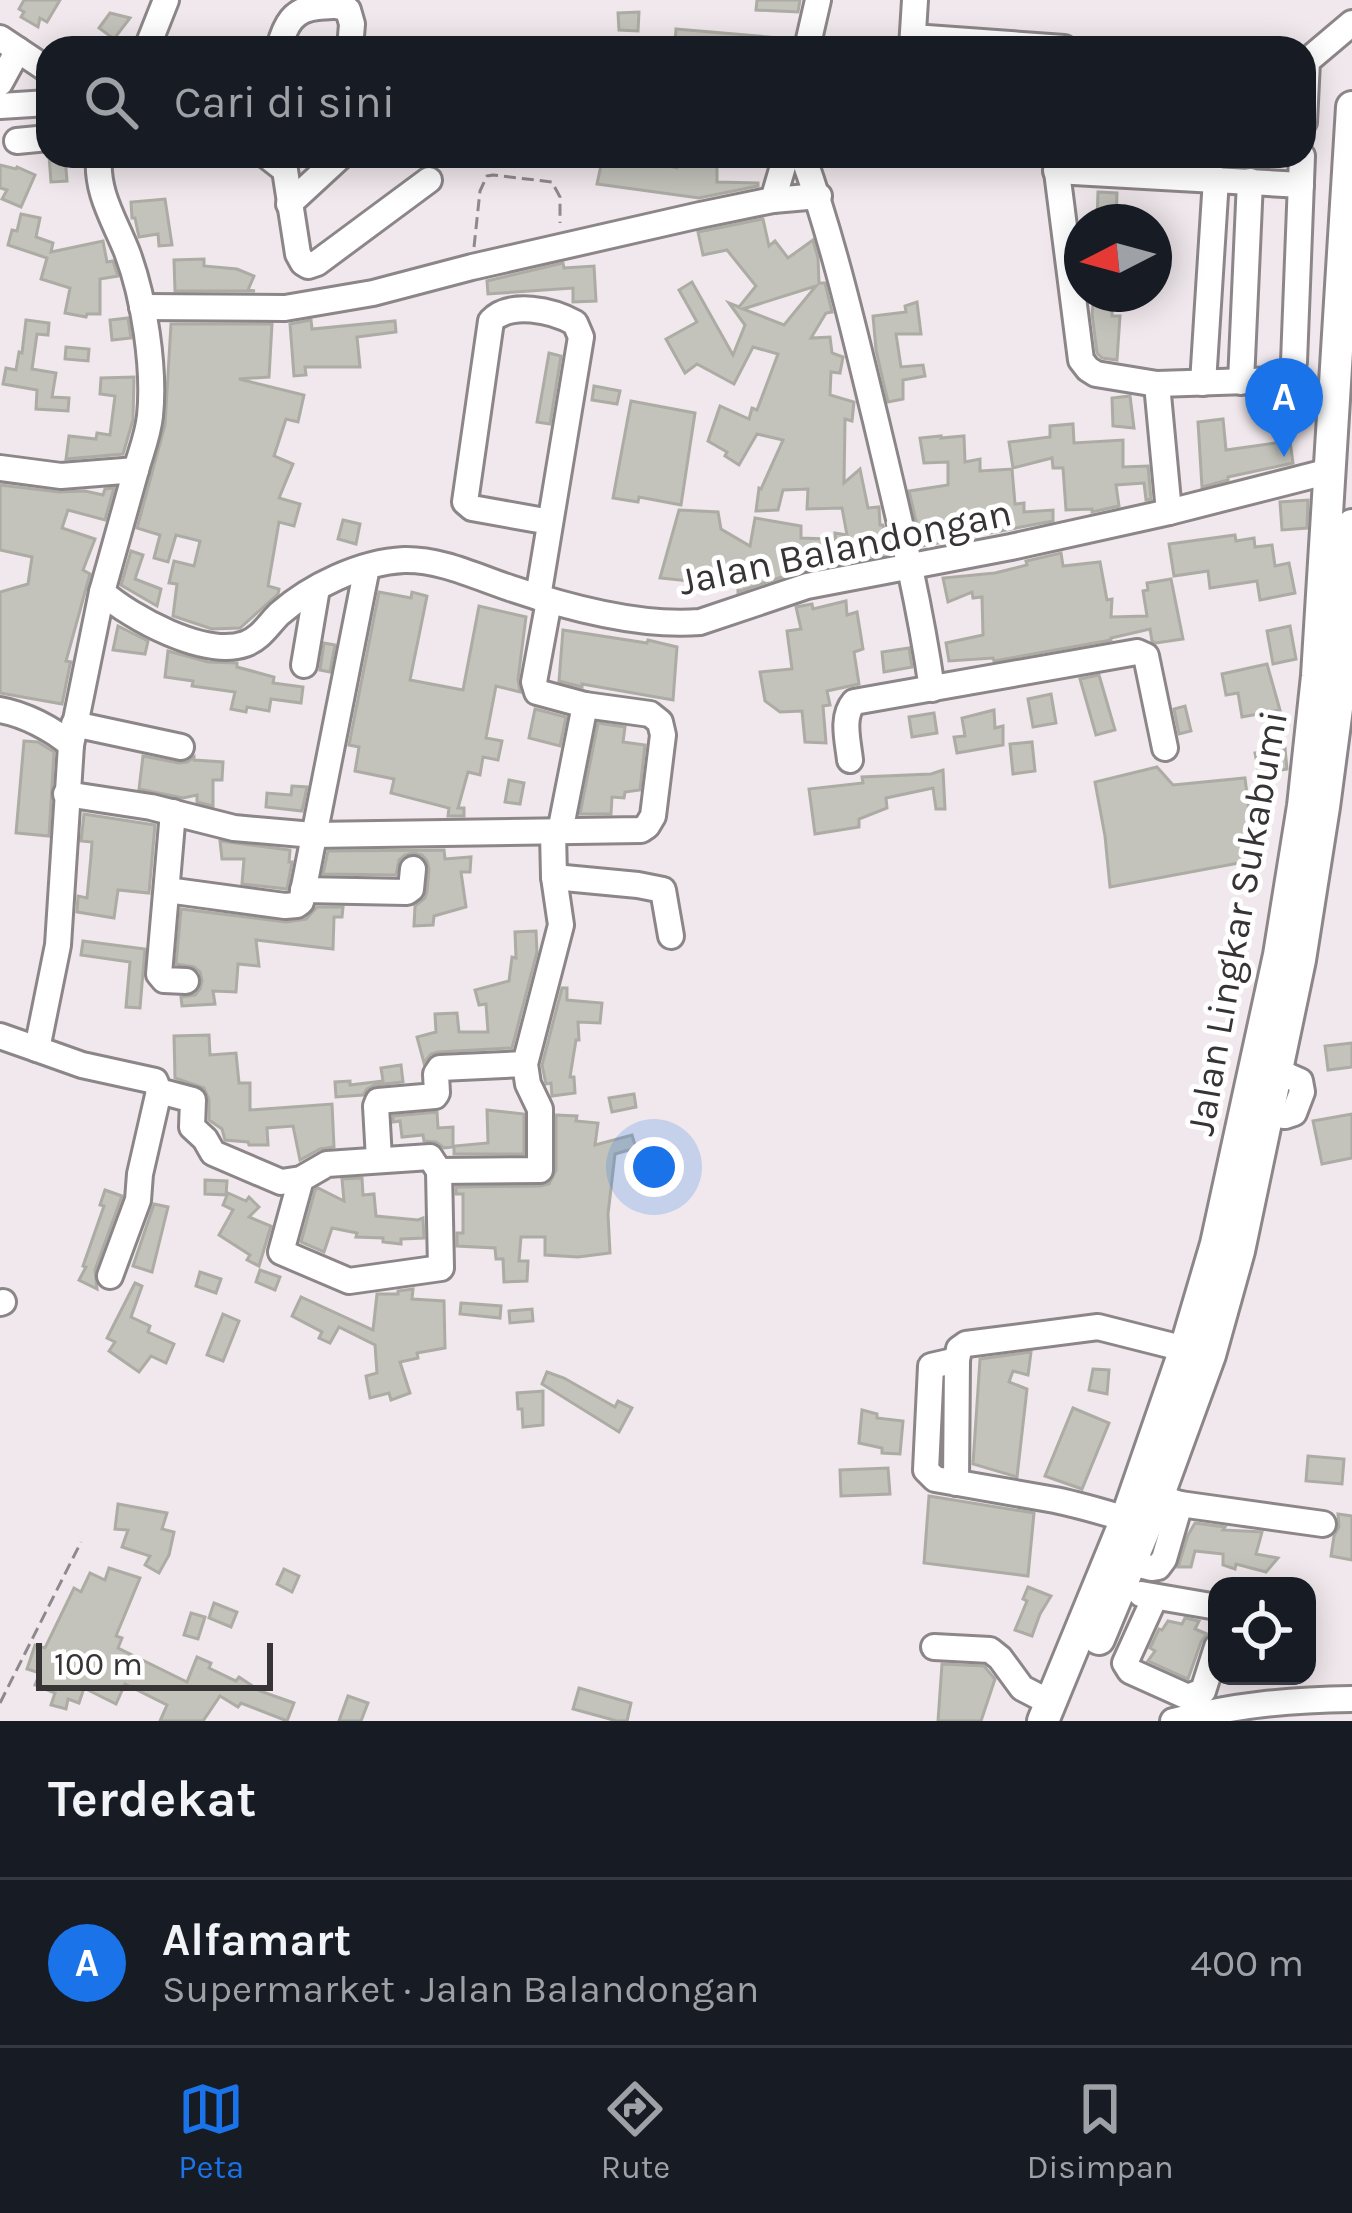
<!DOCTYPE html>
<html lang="id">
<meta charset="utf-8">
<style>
body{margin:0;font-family:Karla,sans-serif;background:#242831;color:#f1f3f6}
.controls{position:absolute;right:36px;bottom:36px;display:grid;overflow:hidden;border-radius:24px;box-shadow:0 6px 30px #0003}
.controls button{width:108px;height:108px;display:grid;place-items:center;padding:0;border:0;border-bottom:3px solid #363941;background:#171b24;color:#f1f3f6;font:60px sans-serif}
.compass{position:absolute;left:1064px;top:204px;width:108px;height:108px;border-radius:50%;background:#171b24;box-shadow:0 6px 30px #0003;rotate:264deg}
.scale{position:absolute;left:36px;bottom:30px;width:237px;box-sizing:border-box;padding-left:12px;border:6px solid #373435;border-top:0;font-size:33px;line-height:42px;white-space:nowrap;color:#373435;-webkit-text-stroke:9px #fff;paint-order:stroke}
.you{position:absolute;left:654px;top:1167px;width:42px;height:42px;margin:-30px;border:9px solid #fff;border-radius:50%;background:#1a73e8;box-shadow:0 0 0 18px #1a73e833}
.badge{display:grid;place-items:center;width:78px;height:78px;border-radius:50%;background:#1a73e8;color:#fff;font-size:39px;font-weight:700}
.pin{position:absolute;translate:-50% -99px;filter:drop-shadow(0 3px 6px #0008)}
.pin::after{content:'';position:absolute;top:63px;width:42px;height:36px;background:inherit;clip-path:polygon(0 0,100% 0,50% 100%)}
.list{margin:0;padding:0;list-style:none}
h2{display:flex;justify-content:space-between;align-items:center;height:156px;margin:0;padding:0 48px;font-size:51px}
h2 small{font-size:39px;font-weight:400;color:#9ea1a6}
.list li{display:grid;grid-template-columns:78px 1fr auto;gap:36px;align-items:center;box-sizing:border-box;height:168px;padding:0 48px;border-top:3px solid #363941}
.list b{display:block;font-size:45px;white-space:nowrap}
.list p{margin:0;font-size:39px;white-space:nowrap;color:#9ea1a6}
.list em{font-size:39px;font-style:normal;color:#9ea1a6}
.icon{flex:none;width:66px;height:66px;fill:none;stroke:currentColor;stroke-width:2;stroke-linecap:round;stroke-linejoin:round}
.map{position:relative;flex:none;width:1352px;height:1721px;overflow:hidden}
.search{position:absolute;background:#171b24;box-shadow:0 6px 30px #0003;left:36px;right:36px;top:36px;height:132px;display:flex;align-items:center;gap:30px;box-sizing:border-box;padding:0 42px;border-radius:36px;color:#9ea1a6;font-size:45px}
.sheet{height:324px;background:#171b24}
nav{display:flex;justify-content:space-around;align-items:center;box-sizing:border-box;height:168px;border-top:3px solid #363941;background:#171b24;font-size:33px;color:#9ea1a6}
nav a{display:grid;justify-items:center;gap:6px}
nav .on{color:#1a73e8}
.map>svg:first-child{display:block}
.building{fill:#c3c3bc;stroke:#acaca5;stroke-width:3;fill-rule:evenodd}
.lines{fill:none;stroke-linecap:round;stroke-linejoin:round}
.minor-casing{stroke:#8c8689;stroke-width:30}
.major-casing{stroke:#8c8689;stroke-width:36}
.path{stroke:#8f898c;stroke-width:3;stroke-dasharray:12 6;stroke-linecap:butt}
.minor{stroke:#fff;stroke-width:24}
.major{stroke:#fff;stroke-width:30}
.labels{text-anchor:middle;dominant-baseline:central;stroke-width:10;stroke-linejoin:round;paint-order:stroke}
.street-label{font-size:39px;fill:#373435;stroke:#fff}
</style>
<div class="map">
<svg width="1352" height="1721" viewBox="0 0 1352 1721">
<rect width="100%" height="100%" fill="#f0e8ec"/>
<!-- building -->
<g class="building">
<path d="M24,0h36l-13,22 -7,-4 -2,9 -17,-10 3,-5 -5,-3z"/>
<path d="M757,0h43l-2,12 -42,-2z"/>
<path d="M639,12l-1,19 -19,-1 -1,-17z"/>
<path d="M110,13l20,5 -16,21 -15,-11z"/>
<path d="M676,29l116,10 -1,9h-65l-51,-5z"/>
<path d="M49,156h16l2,25 -16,1z"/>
<path d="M603,156h45v5l29,7 2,-12h38v26l41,1v3l-59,12 -102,-14z"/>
<path d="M1171,156h104l-1,11 -103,-6z"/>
<path d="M0,165l16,4 1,-2 18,8 -14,32 -19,-8 5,-9 -7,-2z"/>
<path d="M1098,192l19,1 -1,29h-19z"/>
<path d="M165,199l7,46 -13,1 -1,-12 -19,3 -4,-19h-3l-1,-16z"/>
<path d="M21,214l19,4 -4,19 17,6 -2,9 52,-11 4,21 6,-1 5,15 -18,3v35h-13l-1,3 -21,-4 5,-25 -29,-9 6,-21 -39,-13 4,-15 5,1z"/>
<path d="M763,219l6,27 6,-5 13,17 25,-18 5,18 1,25h6l7,29 -6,1 -15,25 19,-1 2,16 11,4 -3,16 -9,-1 -1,23 24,7 -2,19 -7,-2 -1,64 16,-14 8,39 11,-1 1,18h3l7,28 -32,6 -2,-15 -20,3 -1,-14 12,2 -5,-27 -35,1 1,-20 -25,1 -5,20 -22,1 3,-23 2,1 22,-49 -26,-6 -18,31 -14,-9 2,-4 -19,-11 12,-35 29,13 3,-11 5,2 21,-56 -25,-7 -19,37 -37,-20 -12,9 -19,-34 31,-17 -18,-32 13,-8 41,73 12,-30 -16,-22 10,4 17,-21 -29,-36 -24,5 -5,-23zM816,286l-32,39 -41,-16z"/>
<path d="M204,259v7l33,3 17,7 -6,14 7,1h-80l-1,-31z"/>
<path d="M563,263l1,5 30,-2 2,35 -23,1v-14l-85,6 -1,-13z"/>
<path d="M1094,294h19l-1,22h8l-3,44 -15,-2 -5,-5 -5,-39z"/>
<path d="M917,302l4,32h-25l5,33 22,-2 2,11 -22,4v19l-15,3 -12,-52 -3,-34 33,-4 -1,-6z"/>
<path d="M128,318l3,20 -19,2 -2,-20z"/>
<path d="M26,320l23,3 -1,12 -11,-1 -5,35 24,4 -4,24 17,1 -1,13 -32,-2 1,-19 -34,-6 3,-16 10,2 3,-18 3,1z"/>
<path d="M311,320l1,9 83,-8 1,11 -39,5 3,30h-55l1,8 -12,1 -4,-52z"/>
<path d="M171,324h101l-3,53 -30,2 65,16 -6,27 -12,-3 -12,37 19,8 -14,34 21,6 -6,22 -15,-4 -11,64 11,3 -1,5 -38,34 -28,1 -39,-13 4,-32 -8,-1 5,-22 20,5 6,-25 -24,-6 -8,27 -14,-4 6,-23 -23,-7 28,-103z"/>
<path d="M66,347l23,2 -1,12 -23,-2z"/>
<path d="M549,353l12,3 -11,68 -13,-2z"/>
<path d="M134,377l-1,43 -10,34 -57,5 3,-23 27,3 1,-6 13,2 5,-39 -15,-2 1,-16z"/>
<path d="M594,386l26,5 -3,13 -25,-4z"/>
<path d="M1130,396l4,32 -21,-2 -1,-28z"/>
<path d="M631,401l64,12 -14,92 -42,-8 -1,5 -25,-4z"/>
<path d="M1223,419l3,31 64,-9 3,22 -65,14v3l-26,7 -4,-65z"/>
<path d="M1073,424l1,19 49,-3v27l25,-1 3,33 -5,1 -2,-17 -28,2 3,21 -27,6v-3l-26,1 -3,-42h-10l-1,-10 -39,10 -4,-26 41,-5v-11z"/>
<path d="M941,436v2l23,-2 1,26 15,-3v12l32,-2 3,35 9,-1v9l29,-2v11l-131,25 -13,-55 39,-6v-23l-24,1 -4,-25z"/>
<path d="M0,485l59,7 26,-1 18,4 2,-6 9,-1 -9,32 -37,-10 -6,18 33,11 -12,31 7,4 -24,87 5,1 -1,3 -8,39 -62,-11v-101l28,-8 4,-27 -32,-7z"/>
<path d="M1308,500l-1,28 -25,2 -2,-28z"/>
<path d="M679,510l39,2 3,17 29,17 5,-28 46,8v12l26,1 1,26 -26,5 -64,22v-6l-78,-8z"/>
<path d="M343,520l17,4 -4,20 -18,-5z"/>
<path d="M1235,535l1,6 18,-3 1,9 17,-2 3,21 14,-3 6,30 -35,7 -3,-19 -47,7 -2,-17 -34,5 -5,-32z"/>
<path d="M131,551l12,4 -8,24 26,10 -4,17 -36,-21z"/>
<path d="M1061,553l2,13 37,-4 7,38 5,-1 -1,18 36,-1 -4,-25 5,-1 -1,-7 24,-4 12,60 -27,4 -4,-2 -2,-12 -39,9v2l-117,21 -1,-3 -44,3 -3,-18 37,-8 -1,-38 -9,1 -1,-6 -24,10 -5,-24 52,-5 32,-8 -1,-4z"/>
<path d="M379,592l32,6 1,-6 15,4 -17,84 53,10 16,-84 47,11 -8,62 2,13 -24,-6 -10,52 16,3 -4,19 -15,-3 -3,18 -12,-3 -10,36h6v8h-16l1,-8 -58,-15 3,-14 -39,-8 4,-24 -10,-2z"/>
<path d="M846,601l1,14 10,-3 6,37 -9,3 5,32 -32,7 3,14 -7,1 3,37 -21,-1 -3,-31 -22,1 -15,-11 -5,-29 32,-3 -5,-38 14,-2 -5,-22 16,-3 1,5z"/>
<path d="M118,626l30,15 -3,13 -32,-4z"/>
<path d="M1290,626l6,33 -23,5 -6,-33z"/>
<path d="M563,630l84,13 1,-3 29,7 -4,53 -91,-16v3l-23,-6z"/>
<path d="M324,643l11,2 -5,27 -10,-2z"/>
<path d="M909,648l3,19 -28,5 -2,-20z"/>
<path d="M168,651l40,11 29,1v4l37,10 -1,6 30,4 -2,16 -30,-4 -2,12 -22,-4 -1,5 -15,-3 4,-17 -43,-6 1,-5 -28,-4z"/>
<path d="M1267,664l13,46 -38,7 -4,-24 -12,2 -4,-21z"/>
<path d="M1099,675l16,55 -19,5 -16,-56z"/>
<path d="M1051,694l5,29 -23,4 -5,-28z"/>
<path d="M1185,706l6,25 -12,3 -5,-25z"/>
<path d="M535,709l31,8 -6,29 -31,-8z"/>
<path d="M994,710l1,18 8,-2v19l-46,8 -3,-16 11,-1 -3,-18z"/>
<path d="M934,713l3,20 -25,4 -3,-20z"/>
<path d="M598,723l27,4 -2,15 22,3 -5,45 -15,2 -1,6 -12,-1 -1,17h-31z"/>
<path d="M24,741l14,1 16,10 -5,84 -33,-3z"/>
<path d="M1032,742l3,29 -22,3 -3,-30z"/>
<path d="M1285,748l2,21 -28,5 -4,-21z"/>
<path d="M143,756l36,7 8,-1 7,-5v3l29,2 -1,18h-9v26l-16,-4v-7l-14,3 -44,-9z"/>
<path d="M1157,767l16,18 72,-7 10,82 -145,27 -5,-51 -10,-54z"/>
<path d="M943,770l2,39h-9l-3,-21 -47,10 1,10 -28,11v8l-44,7 -6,-45 54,-6 -1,-6 69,-3z"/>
<path d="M509,780l15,3 -4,21 -15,-2z"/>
<path d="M292,786l15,1 -5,24 -36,-4 1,-14 24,2z"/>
<path d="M84,814l71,11 -6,68 -31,-3 -4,28 -37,-6 1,-16 9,2 4,-42 1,-14 -11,-1z"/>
<path d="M220,841l70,9 -1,12h3l-5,27 -45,-5 2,-25h-22z"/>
<path d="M444,850l1,9 26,-2 -1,15h-9l5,35 -32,9 -1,9 -19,1 1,-20 10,-8 2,-7 2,-22 -2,-8 -5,-6 -9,-2 -8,2 -6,5 -3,15 -73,-1 5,-23z"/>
<path d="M317,907h26l-1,10h-8l-1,32 -77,-9 3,26 -21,-2 -2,28 -23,-1 2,13 -33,2 -1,-9 14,-2 5,-6 2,-8 -2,-9 -6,-5 -18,-3 5,-55 105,13 20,-3z"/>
<path d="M536,931l1,21 -25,96 -74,4 -7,2 -7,9 -7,-26 19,-5 -1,-18 22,-1 2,19h29l-2,-28 -7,1 -4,-15 34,-9 3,-24 4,1 -1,-26z"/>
<path d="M83,941l62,8 -5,59 -14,-1 4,-45 -49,-7z"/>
<path d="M562,988h5v12l35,3 -2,20 -22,-1 1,18h-3l-6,37h4l1,16 -23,3 -1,-13 -5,1 -4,-19z"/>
<path d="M209,1035l1,20 26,-2 3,30h11v27l82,-6 2,43 -14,2 -20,11 -7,-34 -26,2 1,17h-19l-1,-3 -23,-2 -3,-11 -13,-9v-20l-5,-12 -29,-10 -1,-42z"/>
<path d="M1352,1043v24l-24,3 -3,-24z"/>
<path d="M401,1065l2,17 -28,3 -8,4 -4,6 -27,2 -1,-15 15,-1v4l33,-4 -2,-13z"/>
<path d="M634,1094l2,13 -24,5 -3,-14z"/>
<path d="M487,1110l37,4v40h-70v-8l34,-3z"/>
<path d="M437,1112l1,16 15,-1v20l-9,1 -8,-6 -12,-1 -1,-6 -21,2 -2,-16 -7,1v-6z"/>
<path d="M1352,1114v44l-30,6 -9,-43z"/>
<path d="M556,1115l21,1 -1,5 22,2 -3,22 37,-10 4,13 -21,6 -7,60 2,39 -32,4 -33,-2v-18h-24l-2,24h9l-1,20 -23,1 -1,-23h-7l-1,-11 -38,-2v-13h6v-39h-7v-7l84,-1 9,-2 7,-14z"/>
<path d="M362,1178l1,17 11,-1 2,22 42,4 5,-2 1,20 -23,1v5l-18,-2v-4l-27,-1 1,-4 -25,-5 -8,24 -23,-10 14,-52 3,-2 26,13 -2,-22z"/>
<path d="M205,1180l22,1 -1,14 -21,-1z"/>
<path d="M105,1190l17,6 -27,74 2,19 -18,-9 7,-13 -3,-1 21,-60 -4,-1z"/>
<path d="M228,1193l18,8 3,-4 10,10 -10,10 22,9 -12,40 -12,-6 3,-5 -31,-20 14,-25 -10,-5z"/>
<path d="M154,1204l14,3 -16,65 -19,-6z"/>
<path d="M260,1270l20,7 -5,13 -19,-8z"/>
<path d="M200,1272l21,7 -5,14 -20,-7z"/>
<path d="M135,1283l7,3 -11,31 19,9 -2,6 26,12 -8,19 -15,-7 -12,16 -30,-21 6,-9 -8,-4z"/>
<path d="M413,1289l-1,10 32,2 1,47 -28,5 1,5 -18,4 10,31 -19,7 -2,-7 -19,5 -4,-22 11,-3 -2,-28 -36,-18 -9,16 -11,-5 3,-6 -30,-16 9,-19 72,33 4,-36h21v-3z"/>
<path d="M461,1303l40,3 -1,12 -40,-4z"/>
<path d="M532,1309l1,12 -23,2 -1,-12z"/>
<path d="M223,1314l16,7 -16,40 -16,-6z"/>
<path d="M1031,1352l-3,23 -15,-4 -4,11 18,7 -10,88 -44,-13 7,-105z"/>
<path d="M1093,1369l16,1 -2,24 -18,-4z"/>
<path d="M547,1372l17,6 51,29 3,-6 14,7 -13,24 -77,-48z"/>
<path d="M543,1391v34l-20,2 -1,-18h-4l-1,-16z"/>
<path d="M1073,1408l36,15 -27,66 -37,-13z"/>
<path d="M862,1410l15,4v4l26,3 -3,33 -18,-1v-5l-23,-5z"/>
<path d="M1308,1456l36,3 -2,25 -36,-3z"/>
<path d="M888,1468l2,26 -49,2 -1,-26z"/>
<path d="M929,1496l105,17 -6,63 -104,-13z"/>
<path d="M118,1504l49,9 -5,16 12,3 -5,23 -10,18 -14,-8 5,-9 -28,-9 6,-17 -13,-1z"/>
<path d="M1338,1514l14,2v44l-21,-4 3,-20 5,-9z"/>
<path d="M1195,1523l30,4 -2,3 39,2 -6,22 22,4 -12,14 -30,-8 -1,5 -12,-4v-11l-28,-3 -4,16h-13l10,-32z"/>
<path d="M109,1568l31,10 -24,58 6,2 -4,10 69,34 10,-25 14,6 -2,5 27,13 3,-4 21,14 34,12 -7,18 -46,-18 -3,4 -18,-11 -17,25h-43l7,-16 -42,-21 -9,20 -32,-16 -5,15 -11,-4 -2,10 -15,-4 4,-12 -20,-8 5,-12 -13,-4 8,-24 10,3 29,-60 7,4 9,-19 15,7z"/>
<path d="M284,1569l15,7 -7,16 -15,-8z"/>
<path d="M1028,1587l23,9 -11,18 -8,22 -17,-6 12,-29 -4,-2z"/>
<path d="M214,1603l23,9 -6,15 -22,-9z"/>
<path d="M191,1613l14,4 -7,22 -14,-4z"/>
<path d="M1185,1618l14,3 -4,8 12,5 -6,8 -13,37 -40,-18 7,-10 -5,-3 9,-19 3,1 6,-9 14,3z"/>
<path d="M942,1664l42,2 11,13 -14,42h-43z"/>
<path d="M579,1688l52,15 -4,18h-10l-44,-12z"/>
<path d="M348,1696l20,7 -7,18h-22z"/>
</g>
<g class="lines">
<!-- minor casing -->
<g class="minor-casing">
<g id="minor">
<path d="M913,37l151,11"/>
<path d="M0,38l48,32"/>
<path d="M147,48l19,-48"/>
<path d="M279,48c6,-23 14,-39 39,-41 13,-1 19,-3 30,3l4,14 -2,24"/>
<path d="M807,48l11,-48"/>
<path d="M912,48l3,-48"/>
<path d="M0,83l18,-33"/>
<path d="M0,106l48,-3"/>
<path d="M1304,122l3,-61 45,-38"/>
<path d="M17,141l31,-3"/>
<path d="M99,156c-3,37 15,63 28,96 17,45 28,116 23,164 -2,19 -9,36 -14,54"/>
<path d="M267,156l18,14 13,84 5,9 5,3 9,-3 112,-83"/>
<path d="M803,156c31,87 51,175 73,265 21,89 43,177 56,268"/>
<path d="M1055,156l26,204 7,9 8,5 61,10 124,-4 7,-4 6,-14 8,-206"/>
<path d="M1056,171l245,14"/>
<path d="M773,200l13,-44"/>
<path d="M289,204l52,-48"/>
<path d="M142,307l143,1 88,-15 99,-26 228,-52 73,-15 46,-4"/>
<path d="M1241,382l9,-201"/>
<path d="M1203,383l13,-204"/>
<path d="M1157,384l12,128"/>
<path d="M0,468l61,8 75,-6 -34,122c29,26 103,66 143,52 15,-5 23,-19 34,-30 32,-28 82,-52 125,-54 36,-1 73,17 106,28 56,19 130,39 190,34l107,-36 204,-39 158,-35 161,-41"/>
<path d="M538,597l43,-260 -6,-14c-23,-13 -65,-22 -84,-2l-26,181 7,6 78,14"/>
<path d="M304,665l13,-77"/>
<path d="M0,710c24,4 53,19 71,35"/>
<path d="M74,724l107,23"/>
<path d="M850,760c-2,-19 -9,-43 4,-58l283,-50 9,4 19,92"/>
<path d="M66,794l85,13 83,21 79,7 328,-5 6,-4 6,-10 10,-81 -3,-13 -10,-8 -65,-9 -48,-13 -3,-10 15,-81"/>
<path d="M173,812l-14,162 5,6 22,1"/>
<path d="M560,832l25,-127"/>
<path d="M554,877l84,8 25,5 8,46"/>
<path d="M167,890l118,16 12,-1 4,-3 66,-335"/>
<path d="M303,890l104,2 4,-3 2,-20"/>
<path d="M0,1036l37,13 21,-104 13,-200 31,-153"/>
<path d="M37,1049l45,16 73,16 4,10 34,9 -1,27 13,12 8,14 68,29 20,-3 26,-15 103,-7 9,14 2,97 -92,13 -68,-29 20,-73"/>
<path d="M1268,1114l17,2 9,-3 8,-21 -2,-11 -23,-10"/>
<path d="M379,1159l-3,-53 2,-5 57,-5 2,-3 -1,-19 4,-6 85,-4"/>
<path d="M439,1171l101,-1v-61l-12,-25 -3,-20 36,-139 -7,-48 -1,-45"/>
<path d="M110,1276l28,-76 2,-26 19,-83"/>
<path d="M0,1303l3,-1"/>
<path d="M957,1360l2,-11 7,-5 132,-17 87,22"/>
<path d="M956,1483l1,-123 -26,6 -5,104 9,9 120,21c24,5 48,12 71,19"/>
<path d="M1158,1497l22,7 143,20"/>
<path d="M1132,1563l19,5 7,-1 6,-8 16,-55"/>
<path d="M1141,1594l76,13"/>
<path d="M1155,1597l-30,66 5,8 58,26 15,-6 14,-44"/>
<path d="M934,1647l56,3 10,8 22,30 29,15"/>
<path d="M1173,1721c62,-16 115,-21 179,-22"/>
</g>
</g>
<!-- major casing -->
<g class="major-casing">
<g id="major">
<path d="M1099,1639l59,-142 52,-142 29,-104 61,-291 24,-153 17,-129 11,-153"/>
<path d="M1043,1721l83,-202 59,-170 31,-105 63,-289 24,-149 14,-130 35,-569"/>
</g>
</g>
<!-- path -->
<g class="path">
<path d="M474,247l6,-56 7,-15 6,-1 59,7 8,15v26"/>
<path d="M0,1703l81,-161"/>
</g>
<!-- minor -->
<use href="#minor" class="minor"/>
<!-- major -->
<use href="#major" class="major"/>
</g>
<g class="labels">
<!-- street labels -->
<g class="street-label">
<text transform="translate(845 547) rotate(-12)">Jalan Balandongan</text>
<text transform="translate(1237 923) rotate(-80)">Jalan Lingkar Sukabumi</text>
</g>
</g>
</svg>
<div class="controls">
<button><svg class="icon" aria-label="locate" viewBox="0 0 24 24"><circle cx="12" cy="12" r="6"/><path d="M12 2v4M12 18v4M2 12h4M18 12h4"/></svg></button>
</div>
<svg class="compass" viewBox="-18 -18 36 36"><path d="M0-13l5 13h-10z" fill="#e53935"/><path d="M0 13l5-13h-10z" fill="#9ea1a6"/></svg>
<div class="scale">100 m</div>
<div class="you"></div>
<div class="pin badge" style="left:1284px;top:457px">A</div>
<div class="search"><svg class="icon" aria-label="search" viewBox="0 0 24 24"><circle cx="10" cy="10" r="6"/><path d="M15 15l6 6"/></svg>Cari di sini</div>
</div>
<section class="sheet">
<h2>Terdekat<small></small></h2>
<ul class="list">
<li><span class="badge">A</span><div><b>Alfamart</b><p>Supermarket · Jalan Balandongan</p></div><em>400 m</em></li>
</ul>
</section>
<nav>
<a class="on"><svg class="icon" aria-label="map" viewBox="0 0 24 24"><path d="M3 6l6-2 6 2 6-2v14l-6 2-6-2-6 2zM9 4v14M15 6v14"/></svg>Peta</a>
<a><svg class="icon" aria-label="directions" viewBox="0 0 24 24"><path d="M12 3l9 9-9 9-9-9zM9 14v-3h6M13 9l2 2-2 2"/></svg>Rute</a>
<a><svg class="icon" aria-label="saved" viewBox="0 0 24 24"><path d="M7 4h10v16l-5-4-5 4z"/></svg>Disimpan</a>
</nav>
